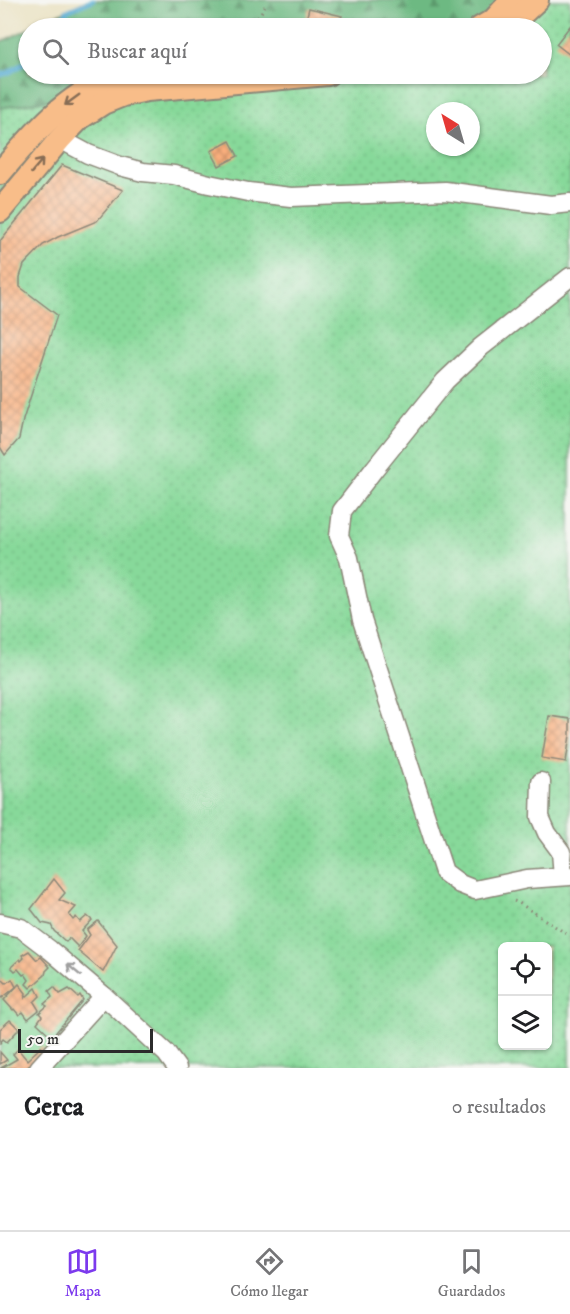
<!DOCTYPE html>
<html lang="es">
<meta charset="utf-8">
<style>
body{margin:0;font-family:"IM FELL DW Pica",serif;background:#f6f6f6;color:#202124}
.controls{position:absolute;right:18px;bottom:18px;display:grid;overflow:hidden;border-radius:9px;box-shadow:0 2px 4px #0004}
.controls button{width:54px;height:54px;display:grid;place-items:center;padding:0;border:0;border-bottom:2px solid #e0e0e0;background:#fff;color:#202124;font:30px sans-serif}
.compass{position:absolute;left:426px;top:102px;width:54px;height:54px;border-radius:50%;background:#fff;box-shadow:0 2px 4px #0004;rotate:323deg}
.scale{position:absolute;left:18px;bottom:15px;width:135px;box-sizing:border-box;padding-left:6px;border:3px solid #2b2b2b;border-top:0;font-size:16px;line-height:21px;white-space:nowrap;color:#2b2b2b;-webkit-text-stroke:4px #f6f6f2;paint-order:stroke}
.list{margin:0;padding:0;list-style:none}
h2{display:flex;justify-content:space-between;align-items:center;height:78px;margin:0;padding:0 24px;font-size:26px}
h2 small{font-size:20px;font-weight:400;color:#757577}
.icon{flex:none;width:33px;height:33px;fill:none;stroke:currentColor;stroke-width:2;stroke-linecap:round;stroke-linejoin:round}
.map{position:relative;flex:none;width:570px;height:1068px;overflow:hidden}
.search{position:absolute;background:#fff;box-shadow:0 2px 4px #0004;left:18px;right:18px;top:18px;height:66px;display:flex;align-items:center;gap:15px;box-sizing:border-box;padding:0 21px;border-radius:33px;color:#757577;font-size:22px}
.sheet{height:162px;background:#fff}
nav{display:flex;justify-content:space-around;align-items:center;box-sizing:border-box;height:84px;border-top:2px solid #e0e0e0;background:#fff;font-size:16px;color:#757577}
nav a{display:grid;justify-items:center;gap:3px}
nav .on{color:#7c3aed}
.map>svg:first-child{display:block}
.grass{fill:url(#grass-dots);stroke:#598262;stroke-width:1.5;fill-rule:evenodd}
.forest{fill:url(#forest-firs);stroke:#4c7256;stroke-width:1.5}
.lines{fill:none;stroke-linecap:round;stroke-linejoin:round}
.stream{stroke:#56acd3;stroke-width:5}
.building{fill:url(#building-cross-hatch)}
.minor-casing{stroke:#8b8778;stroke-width:21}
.major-casing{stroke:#8b8778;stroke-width:26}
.path{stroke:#8b8778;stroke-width:3;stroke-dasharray:1.5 4.5;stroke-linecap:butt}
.minor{stroke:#fff;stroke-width:18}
.major{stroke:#f8bd89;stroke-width:22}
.oneway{stroke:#876d55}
.oneway2{stroke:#a0a0a0}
</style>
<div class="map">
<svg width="570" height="1068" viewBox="0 0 570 1068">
<defs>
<pattern id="grass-dots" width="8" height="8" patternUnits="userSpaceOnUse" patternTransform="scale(1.5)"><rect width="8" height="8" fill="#87d99a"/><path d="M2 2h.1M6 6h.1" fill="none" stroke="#75ba85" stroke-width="1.8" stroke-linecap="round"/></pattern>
<pattern id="forest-firs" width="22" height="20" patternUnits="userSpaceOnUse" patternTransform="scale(1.5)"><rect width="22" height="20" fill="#6db982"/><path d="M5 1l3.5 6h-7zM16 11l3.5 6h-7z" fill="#5a976b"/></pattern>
<pattern id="building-cross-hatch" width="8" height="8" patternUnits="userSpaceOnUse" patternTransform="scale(1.5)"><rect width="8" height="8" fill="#f9af7d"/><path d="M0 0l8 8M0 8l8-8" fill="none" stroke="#ca8f67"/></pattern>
</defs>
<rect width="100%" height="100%" fill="#f6f6f2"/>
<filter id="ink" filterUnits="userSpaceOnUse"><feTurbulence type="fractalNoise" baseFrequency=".0167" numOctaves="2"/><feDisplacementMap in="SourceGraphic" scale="12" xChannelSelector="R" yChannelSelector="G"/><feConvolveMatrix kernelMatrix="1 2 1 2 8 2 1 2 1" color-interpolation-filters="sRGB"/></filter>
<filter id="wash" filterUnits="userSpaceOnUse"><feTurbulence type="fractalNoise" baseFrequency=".008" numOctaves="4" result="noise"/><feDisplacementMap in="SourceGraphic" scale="24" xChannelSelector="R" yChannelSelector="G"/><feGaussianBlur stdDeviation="1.35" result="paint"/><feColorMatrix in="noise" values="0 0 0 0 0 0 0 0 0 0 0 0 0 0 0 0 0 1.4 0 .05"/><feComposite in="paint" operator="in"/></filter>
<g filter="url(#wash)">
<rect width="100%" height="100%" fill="#ebe3c5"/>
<!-- grass -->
<path class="grass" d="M529,0h41v1068h-570v-960l126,-21 123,-13h293v-46h-45zM435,111h36v36h-36zM502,946h46v100h-46z"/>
<!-- forest -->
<g class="forest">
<path d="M88,0h441l-32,28h-468z"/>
<path d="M28,29v45h222l-124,13 -126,21v-66z"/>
</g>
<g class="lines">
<!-- stream -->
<g class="stream">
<path d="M58,28l9,-17 26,-11"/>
<path d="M0,75l8,-2 20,-12"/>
</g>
</g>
<g id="blocks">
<!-- building -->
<g class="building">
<path d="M309,8l33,8 -2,5 26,7h-62z"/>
<path d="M300,18l1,10h-26v-8z"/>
<path d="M256,21h17l1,7h-18z"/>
<path d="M570,26v29l-14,-11z"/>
<path d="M67,74h23l-17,9z"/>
<path d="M230,141l8,15 -19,10 -8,-15z"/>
<path d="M62,165l61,25 -26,31 -39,16 -15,8 -19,20 -4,12v10l37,28 -34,105 -4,19 -14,16 -5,-8v-206z"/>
<path d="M549,716l21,3v16l-4,27 -24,-4z"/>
<path d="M54,879l11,14 -6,7 17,7 -7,8 4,5 3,-3 4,5 7,-6 5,4 -10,11 4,5 -8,11 -9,-9 -3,4 -12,-11 -3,-6 -9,-2 -11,-14z"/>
<path d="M98,921l19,24 -14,27 -25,-21 12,-16 -3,-5z"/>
<path d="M29,951l8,9 4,-3 9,10 -4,4 -1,4 -15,13 -4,-4 3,-4 -4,-6 -2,1 -5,-6 -3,2 -4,-4 9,-8 1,2 3,-3 -2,-3z"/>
<path d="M2,979l4,4 6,-4 4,8 -14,11 -2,-2v-15z"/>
<path d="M19,984l7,9 -1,5 11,-10 4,8 -6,6 5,8 -11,9 -5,-7 -4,3 -5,-6 -1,1 -9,-10z"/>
<path d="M54,987l6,7 9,-5 9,8 2,-2 3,5 -31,37 -15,-14 5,-7 -3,-3 8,-7 -3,-2 8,-7 -3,-6z"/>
<path d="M10,1020l9,9 -12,13 -4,-3 -3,4v-14z"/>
<path d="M41,1047l4,2 -18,19h-26l16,-9 -4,-5 5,-5 9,11z"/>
<path d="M0,1052l7,8 -7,4z"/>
</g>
</g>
</g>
<g filter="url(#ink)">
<use href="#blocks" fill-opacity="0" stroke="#8b8778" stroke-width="1.5"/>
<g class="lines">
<!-- minor casing -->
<g class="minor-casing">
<g id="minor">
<path d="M60,139l28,15 32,12 23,6 31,3 35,9 39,8 43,5 154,-6 106,14 19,-2"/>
<path d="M570,277l-89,70 -36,34 -70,87 -33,43 -3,25 10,22 13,62 82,252 16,12 15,6 52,-11 43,-3"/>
<path d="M541,782l-1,35 7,16 14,19 2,24"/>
<path d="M0,923l21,5 29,22 54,46 62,57 11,15"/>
<path d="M39,1068l65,-72"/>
</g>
</g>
<!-- major casing -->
<g class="major-casing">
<g id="major">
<path d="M480,28l14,-8 18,-20"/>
<path d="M507,28l30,-28"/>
<path d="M0,173c35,-41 70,-84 124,-99"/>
<path d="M0,211l60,-72 20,-21 23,-15 20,-8 24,-5 181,-16"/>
</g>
</g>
<!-- path -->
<g class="path">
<path d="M253,28l1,-4 11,-18"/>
<path d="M514,901l5,2 51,33"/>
</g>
<!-- minor -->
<use href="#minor" class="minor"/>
<!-- major -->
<use href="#major" class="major"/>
</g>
<!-- one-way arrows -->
<defs><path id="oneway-shaft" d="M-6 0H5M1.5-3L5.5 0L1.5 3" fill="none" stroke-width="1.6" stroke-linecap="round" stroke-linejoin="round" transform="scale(1.5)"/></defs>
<g class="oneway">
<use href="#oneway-shaft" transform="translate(72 100) rotate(144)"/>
<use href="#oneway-shaft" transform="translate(37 166) rotate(-50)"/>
</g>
<use class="oneway2" href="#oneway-shaft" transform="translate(74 970) rotate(-140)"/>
</g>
</svg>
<div class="controls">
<button><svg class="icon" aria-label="locate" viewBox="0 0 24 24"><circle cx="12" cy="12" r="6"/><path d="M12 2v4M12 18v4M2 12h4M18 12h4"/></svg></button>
<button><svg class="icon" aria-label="layers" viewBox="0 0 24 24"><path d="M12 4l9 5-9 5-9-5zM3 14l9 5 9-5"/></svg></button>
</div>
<svg class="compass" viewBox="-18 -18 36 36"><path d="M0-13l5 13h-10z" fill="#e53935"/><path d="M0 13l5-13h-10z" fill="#757577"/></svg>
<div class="scale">50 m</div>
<div class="search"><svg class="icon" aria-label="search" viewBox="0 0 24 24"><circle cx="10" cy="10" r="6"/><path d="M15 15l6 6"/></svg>Buscar aquí</div>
</div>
<section class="sheet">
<h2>Cerca<small>0 resultados</small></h2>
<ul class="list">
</ul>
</section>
<nav>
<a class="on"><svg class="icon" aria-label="map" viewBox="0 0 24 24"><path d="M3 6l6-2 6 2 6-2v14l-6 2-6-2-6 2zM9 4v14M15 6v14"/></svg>Mapa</a>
<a><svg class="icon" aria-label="directions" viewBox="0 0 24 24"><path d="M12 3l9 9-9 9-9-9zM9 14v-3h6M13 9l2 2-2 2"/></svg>Cómo llegar</a>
<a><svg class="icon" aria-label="saved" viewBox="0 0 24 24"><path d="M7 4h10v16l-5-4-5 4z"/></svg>Guardados</a>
</nav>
